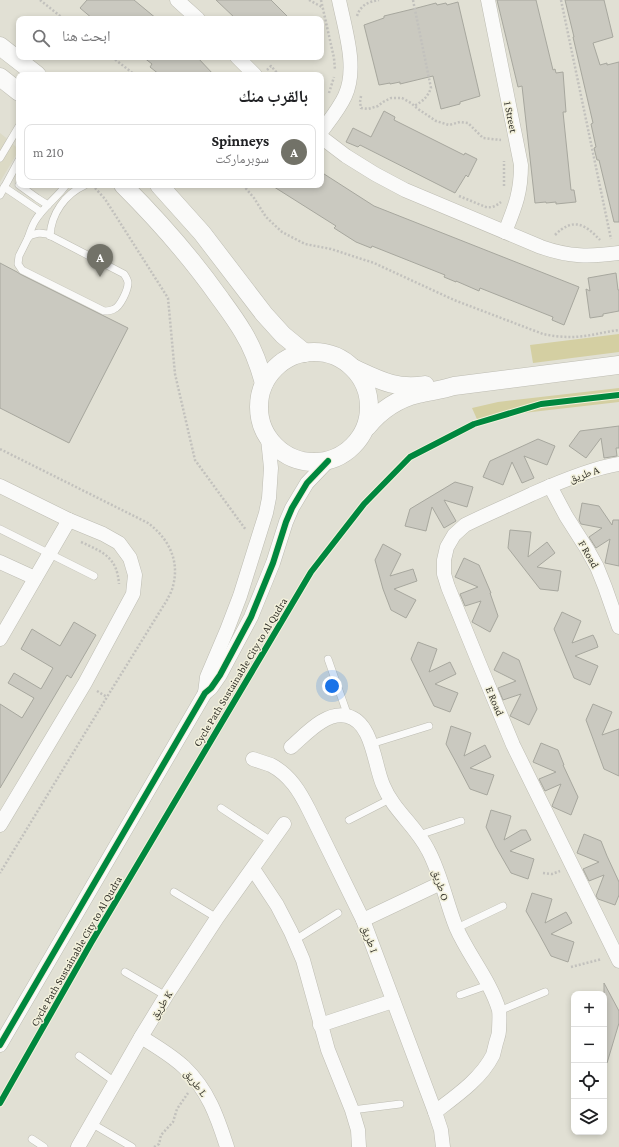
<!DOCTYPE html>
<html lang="ar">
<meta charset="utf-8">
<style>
body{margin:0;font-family:"Crimson Pro","Noto Naskh Arabic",serif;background:#f2f2f2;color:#202124;direction:rtl}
.controls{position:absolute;right:12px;bottom:12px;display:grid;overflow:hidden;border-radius:8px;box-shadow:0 2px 6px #0003}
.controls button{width:36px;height:36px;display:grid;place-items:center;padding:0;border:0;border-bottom:1px solid #e0e0e0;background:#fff;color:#202124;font:20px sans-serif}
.you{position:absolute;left:332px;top:686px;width:14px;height:14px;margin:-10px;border:3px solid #fff;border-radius:50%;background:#1a73e8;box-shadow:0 0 0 6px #1a73e833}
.badge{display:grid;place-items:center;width:26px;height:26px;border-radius:50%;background:#727268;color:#fff;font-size:13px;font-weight:700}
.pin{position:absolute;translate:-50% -33px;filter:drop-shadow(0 1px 2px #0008)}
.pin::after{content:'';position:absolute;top:21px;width:14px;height:12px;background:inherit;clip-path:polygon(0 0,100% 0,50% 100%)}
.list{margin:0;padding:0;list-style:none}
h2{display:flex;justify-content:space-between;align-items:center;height:52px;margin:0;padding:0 16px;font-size:17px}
h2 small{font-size:13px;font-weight:400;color:#757577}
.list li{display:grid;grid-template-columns:26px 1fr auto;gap:12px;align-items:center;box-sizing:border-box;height:56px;margin:0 8px 8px;padding:0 8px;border:1px solid #e0e0e0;border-radius:8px}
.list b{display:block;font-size:15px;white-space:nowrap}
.list p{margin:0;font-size:13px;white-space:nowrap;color:#757577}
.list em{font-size:13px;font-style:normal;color:#757577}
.icon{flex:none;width:22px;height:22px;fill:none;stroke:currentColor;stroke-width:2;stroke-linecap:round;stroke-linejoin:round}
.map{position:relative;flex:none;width:619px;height:1147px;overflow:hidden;direction:ltr}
.search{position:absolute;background:#fff;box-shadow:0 2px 6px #0003;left:16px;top:16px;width:308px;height:44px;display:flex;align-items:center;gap:10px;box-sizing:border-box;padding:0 14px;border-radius:8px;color:#757577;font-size:15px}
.panel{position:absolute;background:#fff;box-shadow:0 2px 6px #0003;left:16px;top:72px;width:308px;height:116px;border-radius:8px;direction:rtl}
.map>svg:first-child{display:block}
.built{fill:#dcdac5}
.green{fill:#d4cfa2}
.building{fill:#cac9c0;stroke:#a7a79e}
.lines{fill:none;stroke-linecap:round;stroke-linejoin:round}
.service-casing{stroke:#bdbcb2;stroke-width:8}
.minor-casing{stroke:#bdbcb2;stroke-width:15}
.tertiary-casing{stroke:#bdbcb2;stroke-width:19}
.path{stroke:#c2c1bd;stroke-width:2.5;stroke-dasharray:2 2;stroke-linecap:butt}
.service{stroke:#fafaf9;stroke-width:7}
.minor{stroke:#fafaf9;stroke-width:14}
.tertiary{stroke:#fafaf9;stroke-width:18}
.cycleway-casing{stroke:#f3f1dc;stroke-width:8}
.cycleway{stroke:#00873e;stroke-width:6}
.labels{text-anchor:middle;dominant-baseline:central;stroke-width:3;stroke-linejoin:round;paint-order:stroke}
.street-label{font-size:11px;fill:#37362e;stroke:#f3f1dc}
</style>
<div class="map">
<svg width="619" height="1147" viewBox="0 0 619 1147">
<rect width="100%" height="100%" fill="#e1e0d4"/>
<!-- built -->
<path class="built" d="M0,133l10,8 9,9 -19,32z"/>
<!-- green -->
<g class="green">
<path d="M619,334v18l-86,11 -3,-18z"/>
<path d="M619,388v14l-121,14 -18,10 -8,-18 26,-6z"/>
</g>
<!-- building -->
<g class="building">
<path d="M87,0h47l23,19h-64l-13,-11z"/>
<path d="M216,0h55l19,19h-54z"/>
<path d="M497,0h39l17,70 2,-1 1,4 7,-1 3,40h-3l8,78h3l2,12 -20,2v-2l-10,1v-1l-11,1 -13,-117 -4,1z"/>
<path d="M565,0h39l9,37 -20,6 7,22 7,-2v2l12,-3v160h-5l-15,-62h-2l-3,-12 2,-1 -5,-23 2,-1 -20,-86h1z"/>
<path d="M458,2l22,94 -20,6v2l-19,5 -8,-33 -33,8v-2l-10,2v-1l-11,2 -15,-60 20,-7v-2l33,-8 19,-5 1,2 9,-2 1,2z"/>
<path d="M143,57h54l17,18h-54l-10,-8 2,-3z"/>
<path d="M384,111l11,6 -1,3 70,35 1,-2 12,6 -9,18 -2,-2 -11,18 -95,-48 -2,2 -12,-5 7,-14 18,9z"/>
<path d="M321,172l53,34 205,81 -15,38 -12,-5 1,-3 -73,-29 -1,3 -23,-10v1l-12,-5 1,-2 -73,-29 -1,2 -15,-6 -22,-14 2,-2 -65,-41h50z"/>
<path d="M0,263l17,9 3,2 108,54 -59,115 -69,-35z"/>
<path d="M616,273l2,17h1v21l-16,3v2l-13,2 -4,-29 4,2 -2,-13z"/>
<path d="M619,426v22h-3l1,8 -13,2 -3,-20 -15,20 -17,-12 11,-15z"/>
<path d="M538,439l17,7 -8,19 -23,-9 10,22 -12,5 -10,-21 -9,23 -20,-8 7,-16z"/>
<path d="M455,482l18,5 -6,20 -23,-7 12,21 -12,7 -12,-21 -6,24 -21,-5 5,-17z"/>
<path d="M582,503l17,3 13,19 1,-5h6v46l-14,-3 5,-24 -14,9 -7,-11 13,-9 -21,-4 -2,-4z"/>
<path d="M510,530l21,2 -3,25 19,-15 8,11 -18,14 24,4 -3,20 -18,-2 -32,-41z"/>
<path d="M383,544l18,10 -11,22 23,-7 4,12 -23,8 22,11 -10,18 -15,-8 -8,-21 -8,-29z"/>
<path d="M464,558l15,7 12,28h-1l8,23 -8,16 -18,-10 9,-21 -16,5 -5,-12 18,-7 -23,-10z"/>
<path d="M562,612l19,9 -9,22 21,-8 3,6 2,6 -23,9 23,10 -8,19 -16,-7 -20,-49z"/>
<path d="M74,622l22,13 -25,43 -4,-3 -67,113v-84l22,14 12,-20 -26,-15 6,-10 27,16 12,-21 -32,-19 11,-20 28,17z"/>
<path d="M418,642l19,7 -8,23 21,-10 6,12 -21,10 23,9 -8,19 -16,-6 -23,-47z"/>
<path d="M503,652l16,8 12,33 6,16 -8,16 -19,-9 11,-22 -18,6 -5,-12 18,-7 -22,-11z"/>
<path d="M593,704l19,8 -10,23 17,-6v47l-15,-7 -12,-33 -6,-16z"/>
<path d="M451,726l20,7 -7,23 21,-11 6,12 -21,11 24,7 -7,20 -17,-6 -12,-23 -12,-22z"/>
<path d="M541,743l17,7 6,15h-1l15,32 -7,18 -18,-8 -1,-1 9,-22 -16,7 -6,-12 17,-7 -23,-10z"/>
<path d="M491,810l20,6 -7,24 17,-10h5l5,10 -21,11 24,8 -6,20 -17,-6 -15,-26 -10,-20z"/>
<path d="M584,834l17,7 6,15 12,26v13l-4,10 -17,-6 -2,-3 8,-21 -15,6 -6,-12 16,-7 -22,-9z"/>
<path d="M532,893l20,6 -7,24 21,-11 3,5 3,6 -21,11 23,8 -6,20 -17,-6 -13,-24 -12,-21z"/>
<path d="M604,983l15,28v12l-12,40 -3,-1z"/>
</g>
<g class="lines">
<!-- service casing -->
<g class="service-casing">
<g id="service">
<path d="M0,158l19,-32"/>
<path d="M19,185l18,13 11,7"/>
<path d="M4,187l37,25"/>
<path d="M0,195l19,-35"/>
<path d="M39,233l8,1 77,40c2,3 4,6 4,9 0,7 -8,24 -14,26 -3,2 -6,2 -10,2l-82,-41 -4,-6 1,-8 9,-18 3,-3z"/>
<path d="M50,236c1,-22 15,-42 35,-51"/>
<path d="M28,238c2,-6 4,-12 7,-17 8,-14 22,-23 31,-36"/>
<path d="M0,529l94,47"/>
<path d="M328,659l20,57"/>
<path d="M371,744l58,-18"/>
<path d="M221,808l50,33"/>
<path d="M349,820l41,-21"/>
<path d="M419,835l42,-14"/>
<path d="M174,892l43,26"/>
<path d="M457,928l46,-22"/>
<path d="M295,940l43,-27"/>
<path d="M125,972l41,24"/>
<path d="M460,995l28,-10"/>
<path d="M499,1011l46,-19"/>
<path d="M79,1056l36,26"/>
<path d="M352,1110l48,-6"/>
<path d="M91,1123l41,24"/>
<path d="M32,1139l12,8"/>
</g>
</g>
<!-- minor casing -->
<g class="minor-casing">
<g id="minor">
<path d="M177,0l21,19"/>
<path d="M488,0l33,165c0,28 -6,42 -16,67"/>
<path d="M237,57l18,18"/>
<path d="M321,132c8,-11 18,-23 24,-36 13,-28 0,-66 -6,-96"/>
<path d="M321,137l25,19 29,18 30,16 136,57c29,10 48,10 78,6"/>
<path d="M619,464c-27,4 -62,19 -87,30 -23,11 -45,20 -67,31l-11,10 -7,12 -3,13v14l4,13 31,76 34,82 106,216"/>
<path d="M0,486l69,34 34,14 16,9 11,15 5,17 -2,19 -48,89 -85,142"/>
<path d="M550,486l16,30 21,33 10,18 8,20 14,40"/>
<path d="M0,562l35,16"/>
<path d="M0,639l69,-119"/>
<path d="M205,693l2,-16 20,-47 13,-34 26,-83 3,-15 2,-30 -3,-29"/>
<path d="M291,747c15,-13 35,-36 56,-31 26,6 27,49 36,69 10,25 33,41 45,65 13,24 18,52 28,77 12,28 34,53 43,83 1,6 0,15 0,21 0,4 -2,8 -3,12 -1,4 -2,8 -3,12 -12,24 -37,41 -58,57"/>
<path d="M253,759c6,2 12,4 18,6 19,10 29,27 38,45l54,110 72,192 6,18 2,17"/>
<path d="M253,869l24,36 14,27 12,28 25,90 24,60 6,20 1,17"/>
<path d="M363,920l78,-37"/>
<path d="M320,1025l73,-24"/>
<path d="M141,1037c15,9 30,18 43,30 24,23 33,49 43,80"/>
<path d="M0,1045l205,-352 6,-5 9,-13 31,-58 22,-54 13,-41 6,-14 15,-25 21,-22"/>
<path d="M78,1147l63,-110 25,-41 51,-78 67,-94"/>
</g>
</g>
<!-- tertiary casing -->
<g class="tertiary-casing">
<g id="tertiary">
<path d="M0,46l37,29"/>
<path d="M0,77l19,15"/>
<path d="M123,185c35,35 67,71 96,112 8,11 17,23 24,35 10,16 16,33 21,51"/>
<path d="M159,185l43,48 62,81 19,21 22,18"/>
<circle cx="314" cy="407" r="55"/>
<path d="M353,368c26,12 44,22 72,17"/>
<path d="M367,427c13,-16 30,-28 51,-33 12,-3 24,-4 36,-8l165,-21"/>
</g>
</g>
<!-- path -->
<g class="path">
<path d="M40,0l24,19"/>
<path d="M309,0l13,7"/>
<path d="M321,0l13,58 1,12"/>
<path d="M413,0l18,88c-4,10 -8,13 -17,18"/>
<path d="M561,0l50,239"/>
<path d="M357,16c4,-12 12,-14 22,-16"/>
<path d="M112,57l23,18"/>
<path d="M267,70l4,-4 8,9"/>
<path d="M329,93l5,-16"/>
<path d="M361,96l-1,6 1,6 7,1 10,-3 5,-4 8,-4h11l9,5 7,6 18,12 13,4 11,-3 8,1 15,15 18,2"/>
<path d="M243,185l11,13 12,19 16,15 23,12 26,5 43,14 80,37 89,34c9,2 19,3 28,3 16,0 32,-5 48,-7"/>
<path d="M504,186v-25"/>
<path d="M95,188l10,11 63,99 7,76 20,86 51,70"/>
<path d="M459,196l27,11c6,1 10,-1 15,-5"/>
<path d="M555,235c18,-18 30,-11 45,5"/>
<path d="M0,449l148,74c20,15 32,37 25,63 -1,5 -4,10 -6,14l-60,97 -107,176"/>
<path d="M81,542c22,10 36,15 38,42"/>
<path d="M97,691l10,6"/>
<path d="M543,873l9,1 8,-3"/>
<path d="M571,967l31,-8"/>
<path d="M154,1147l5,-3 2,-9 12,-13 4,-13 11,-16"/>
</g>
<!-- service -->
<use href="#service" class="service"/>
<!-- minor -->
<use href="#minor" class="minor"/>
<!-- tertiary -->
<use href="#tertiary" class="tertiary"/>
<!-- cycleway casing -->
<g class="cycleway-casing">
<g id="cycleway">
<path d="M0,1045l205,-352 6,-5 9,-13 31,-58 22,-54 13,-41 6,-14 15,-25 21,-22"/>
<path d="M0,1103l91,-160 220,-371 53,-68 46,-47 64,-33 67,-20 78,-9"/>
</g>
</g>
<!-- cycleway -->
<use href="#cycleway" class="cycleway"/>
</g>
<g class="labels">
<!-- street labels -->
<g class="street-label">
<text transform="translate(511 117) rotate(79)">1 Street</text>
<text transform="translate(584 474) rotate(-19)">طريق A</text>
<text transform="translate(589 554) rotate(60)">F Road</text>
<text transform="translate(240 672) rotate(-59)">Cycle Path Sustainable City to Al Qudra</text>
<text transform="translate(495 701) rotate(67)">E Road</text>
<text transform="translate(441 885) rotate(72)">طريق O</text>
<text transform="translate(370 939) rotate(70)">طريق I</text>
<text transform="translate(76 951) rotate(-60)">Cycle Path Sustainable City to Al Qudra</text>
<text transform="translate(161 1005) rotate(-58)">طريق K</text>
<text transform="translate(196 1083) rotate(52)">طريق L</text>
</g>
</g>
</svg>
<div class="controls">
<button>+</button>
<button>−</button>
<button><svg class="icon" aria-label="locate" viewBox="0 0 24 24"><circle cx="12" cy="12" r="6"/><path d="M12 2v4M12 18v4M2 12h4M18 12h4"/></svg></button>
<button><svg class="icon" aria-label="layers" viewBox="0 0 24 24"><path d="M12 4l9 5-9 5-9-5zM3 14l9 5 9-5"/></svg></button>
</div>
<div class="you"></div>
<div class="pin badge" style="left:100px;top:277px">A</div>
<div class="search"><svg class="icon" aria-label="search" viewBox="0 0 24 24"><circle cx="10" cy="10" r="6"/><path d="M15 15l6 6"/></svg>ابحث هنا</div>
<section class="panel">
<h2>بالقرب منك<small></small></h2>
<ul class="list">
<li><span class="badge">A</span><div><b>Spinneys</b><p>سوبرماركت</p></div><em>210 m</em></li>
</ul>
</section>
</div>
